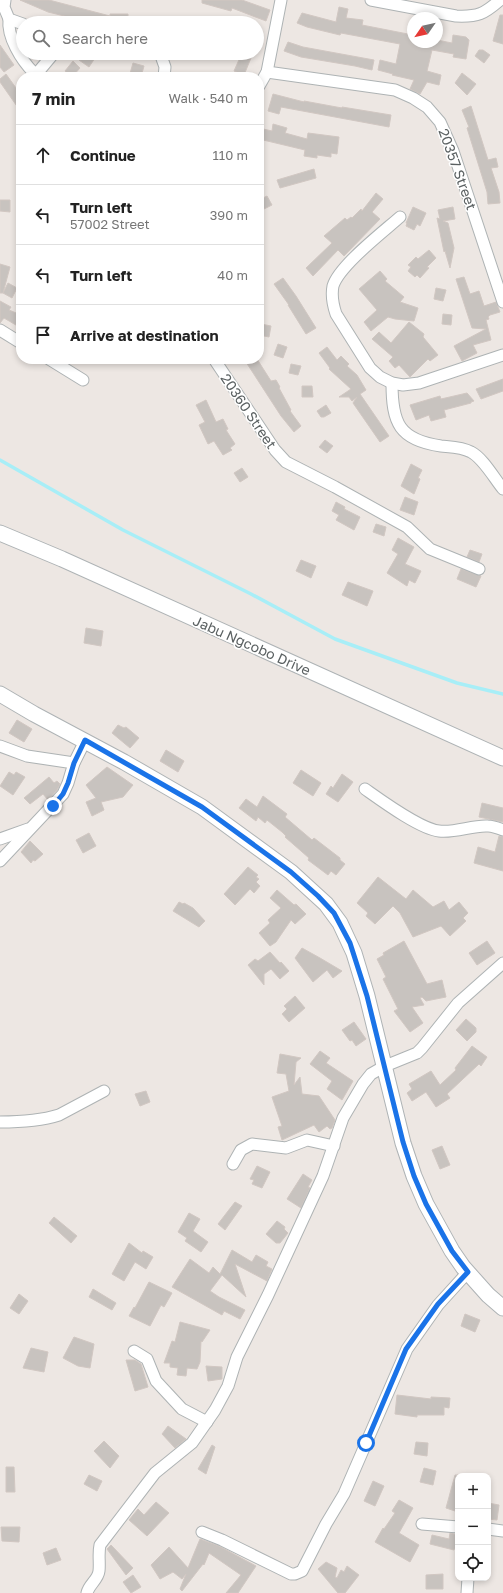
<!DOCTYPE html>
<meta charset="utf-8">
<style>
body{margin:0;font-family:"Golos Text",sans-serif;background:#f2f2f2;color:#222}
.controls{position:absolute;right:12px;bottom:12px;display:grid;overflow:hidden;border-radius:8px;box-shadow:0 2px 6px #0003}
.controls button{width:36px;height:36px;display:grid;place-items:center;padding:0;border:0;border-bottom:1px solid #e0e0e0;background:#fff;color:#222;font:20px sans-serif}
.compass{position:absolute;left:407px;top:12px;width:36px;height:36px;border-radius:50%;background:#fff;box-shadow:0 2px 6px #0003;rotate:236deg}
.stop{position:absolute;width:12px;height:12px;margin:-9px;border:3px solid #1a73e8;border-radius:50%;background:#fff}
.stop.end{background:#1a73e8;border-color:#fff;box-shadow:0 1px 4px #0008}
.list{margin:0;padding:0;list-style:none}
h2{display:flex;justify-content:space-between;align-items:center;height:52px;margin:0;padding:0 16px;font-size:17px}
h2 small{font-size:13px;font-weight:400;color:#767676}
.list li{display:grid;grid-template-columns:26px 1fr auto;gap:12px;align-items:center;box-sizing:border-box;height:60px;padding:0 16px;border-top:1px solid #e0e0e0}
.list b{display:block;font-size:15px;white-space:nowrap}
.list p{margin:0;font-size:13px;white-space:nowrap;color:#767676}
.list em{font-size:13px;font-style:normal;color:#767676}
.icon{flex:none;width:22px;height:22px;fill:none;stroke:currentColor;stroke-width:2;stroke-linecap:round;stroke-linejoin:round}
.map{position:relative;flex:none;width:503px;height:1593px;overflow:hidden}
.search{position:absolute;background:#fff;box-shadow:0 2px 6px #0003;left:16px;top:16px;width:248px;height:44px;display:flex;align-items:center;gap:10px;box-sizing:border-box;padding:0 14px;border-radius:22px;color:#767676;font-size:15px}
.panel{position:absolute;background:#fff;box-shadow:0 2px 6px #0003;left:16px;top:72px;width:248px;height:292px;border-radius:16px}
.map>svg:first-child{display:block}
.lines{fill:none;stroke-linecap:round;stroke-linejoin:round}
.stream{stroke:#a8eef7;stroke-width:3.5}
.building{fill:#c8c3bf;stroke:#d1c7c2}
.street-casing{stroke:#aeb3b4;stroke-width:13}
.secondary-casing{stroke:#aeb3b5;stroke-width:17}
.street{stroke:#fff;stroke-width:11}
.secondary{stroke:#fff;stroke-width:15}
.route{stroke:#1a73e8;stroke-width:5}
.labels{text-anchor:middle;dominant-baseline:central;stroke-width:3;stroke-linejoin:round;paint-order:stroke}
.street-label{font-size:14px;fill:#5b6162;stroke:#fff}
</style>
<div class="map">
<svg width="503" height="1593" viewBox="0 0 503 1593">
<rect width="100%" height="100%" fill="#ede7e3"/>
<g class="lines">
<!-- stream -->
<path class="stream" d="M0,460l123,70 128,64 84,45 122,44 46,11"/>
</g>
<!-- building -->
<g class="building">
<path d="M20,0h29l61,16v-2h18v9h-35l-45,-11z"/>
<path d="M202,0h40l28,10 -4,11 -34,-13 -1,3 -29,-8z"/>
<path d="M339,7l9,2 -2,9 17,2 -1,5 51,10v7h24v-2l15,3 1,-8 13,2 3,3 -3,19 -13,-2 1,-3 -22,-4 -5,21 14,4 -2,10 -12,-3 -7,12 -10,-5 4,-9 -22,-5 1,-1 -15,-4 2,-10 16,4 4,-20 -59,-11 -1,2 -33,-8 -10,-4 5,-10 34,9z"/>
<path d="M500,15h3v29l-10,-3z"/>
<path d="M288,42l15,5 71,13 -2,10 -17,-4 -54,-9 -17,-6z"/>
<path d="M0,45l14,20 -10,7 -4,-5z"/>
<path d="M479,50h4l7,5 -6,8 -9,-7z"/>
<path d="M85,53h4l6,5 -6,9 -10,-7z"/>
<path d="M242,53h11l-9,22 -10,-4z"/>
<path d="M73,61l7,7 -8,9 -7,-6z"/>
<path d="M133,63l11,3 -3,11h-12z"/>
<path d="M462,73l14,11 -9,11 -12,-12z"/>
<path d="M6,74l15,21v17l-21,-30v-3z"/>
<path d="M273,94l31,8v-1l38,7v-1l49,8 -2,12 -108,-20 -2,7 -11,-3z"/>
<path d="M471,106l17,54 8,-2 2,9 -7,1 8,24 1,11 -12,1 -1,-12 -20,-64 2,-1 -7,-17z"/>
<path d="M273,124l14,4 -2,5 22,6 1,-6 31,4 -2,17 -6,-1v4l-14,-2v3l-13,-2 1,-6 -46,-11v-11l13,3z"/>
<path d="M314,169l2,9 -36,10 -3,-8z"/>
<path d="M376,193l7,6 -11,13 8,7 -36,37 -6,-6 -25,26 -7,-8 26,-25 -8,-7 21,-18 2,2 4,-3 1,1 9,-9 1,2z"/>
<path d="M267,196l5,9 -10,5 -3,-6v-4z"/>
<path d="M0,200h10v12l-10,-1z"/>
<path d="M413,207l13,6 -6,13 -3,-2 -3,6 -8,-4 1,-3h-1z"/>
<path d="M453,207l2,12 -12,2 5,2 6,25 -4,20 -5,-17 -1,1 -7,-34 3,1 -2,-9z"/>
<path d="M429,250l7,8 -9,9 2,1 -9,10 -3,-3 -2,2 -7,-6 3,-4 -3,-2 8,-8 2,2z"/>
<path d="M0,264l10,3 -7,26h-3z"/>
<path d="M380,271l7,8 -2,2 19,16 -4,5 18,6 -4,13 -19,-2 -7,-2 -17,14 -7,-9 13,-12 -18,-21z"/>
<path d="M464,277l6,17 9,-3 5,15 12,-4 4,10 -10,3 -2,2 1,2 -3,1 5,20 -18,5 4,8 -15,8 -8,-15 32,-17 -14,-1 -16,-49z"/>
<path d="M283,278l13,18 20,32 -10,6 -18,-29h1l-15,-21z"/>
<path d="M8,283l9,5 -5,10 -9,-5z"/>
<path d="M436,288l10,2 -3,11 -9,-2z"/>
<path d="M0,301l11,6 -2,3 12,5v13l-17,-10 -4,5z"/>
<path d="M443,314l9,1 -1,10 -9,-1z"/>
<path d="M409,322l15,12 -1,3 15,18 -8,6 -2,-2 -18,18 -11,-12 -4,3 -6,-7 4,-4 -21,-18 7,-7 12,11z"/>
<path d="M261,324l10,2 -2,11 -10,-2z"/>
<path d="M278,344l9,3 -4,11 -9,-3z"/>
<path d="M327,347l10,13 4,-4 8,8 -2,2 10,9 9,15 -6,4 29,42 -9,6 -27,-39 4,-6 -5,4 -3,-4h-10l12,-8 -22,-20 1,-1 -11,-15z"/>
<path d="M244,359h13l14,22 5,-1 4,7 -1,1 12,22 -1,1 11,15 -7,6 -13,-16z"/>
<path d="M291,364l10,2 -3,9 -9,-2z"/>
<path d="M503,379v12l-22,8 -5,-10z"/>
<path d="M302,386h10l1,11h-11z"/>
<path d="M467,393l7,8 -3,1v1l-27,7 2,7 -15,4 -2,-6 -13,5 -6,-15 30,-9 1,3z"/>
<path d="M206,400l10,22 7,-3 5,10 -2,1 9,14 -5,4 2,2 -9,5 -9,-14 -6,3 -9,-19 6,-3 -9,-17z"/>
<path d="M326,405l5,8 -7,4h-3l-4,-6z"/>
<path d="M325,440l8,6 -6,7 -8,-6z"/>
<path d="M411,464l11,6 -4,8 2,1 -6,15 -13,-8z"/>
<path d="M242,468l6,9 -8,5 -6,-9z"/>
<path d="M405,497l13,5 -4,13 -14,-5z"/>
<path d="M336,502l9,5 -1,2 16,8 -6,13 -18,-10 3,-5 -7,-4z"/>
<path d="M376,524l10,3 -2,9 -11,-4z"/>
<path d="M398,538l16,9 -9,17 16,7 -6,12 -6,-3 -2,6 -20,-13 11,-19 -6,-4z"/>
<path d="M470,550l12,4 -3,8 -12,-5z"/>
<path d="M301,560l15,6 -5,12 -15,-7z"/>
<path d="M461,569l20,7 -5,11 -19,-8z"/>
<path d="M348,582l25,9 -6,15 -25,-11z"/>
<path d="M86,628l17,3 -2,15 -17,-3z"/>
<path d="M17,720l15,9 -8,13 -15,-9z"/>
<path d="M118,725l6,3 2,-1 13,11 -9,10 -18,-15z"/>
<path d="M166,750l18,11 -6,11 -18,-11z"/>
<path d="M107,767l26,18 -10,12 -22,5 3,8 -12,6 -6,-14 10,-4 -10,-13z"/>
<path d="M301,770l20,13 -8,13 -20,-13z"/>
<path d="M9,772l5,3 2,-3 9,5 -12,18 -13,-9z"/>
<path d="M342,774l11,8 -15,20 -12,-8 5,-8 2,2z"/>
<path d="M49,777l5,6 3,-2 3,3 -3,6 -9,10 -5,-6 -13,10 -6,-6z"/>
<path d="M263,796l24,18 -2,3 27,23 2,-2 26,20v2l5,4 -9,11 -5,-4 -3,4 -20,-15 1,-2 -24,-21 1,-1 -4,-4 -15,-12 -2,3 -7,-6 -2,4 -17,-13 7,-9 11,8z"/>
<path d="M482,803l21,5v14l-24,-5z"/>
<path d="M89,833l7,13 -13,7 -7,-13z"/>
<path d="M499,836l4,1v34l-29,-8 4,-16 17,5z"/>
<path d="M30,841l13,13 -8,7 -2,-1 -2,3 -10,-11z"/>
<path d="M248,867l10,8 -2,2 3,2 -3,3 4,4 -6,7 -4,-4 -15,16 -11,-11z"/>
<path d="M378,877l28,22 7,-9 20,17 11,-6 5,9 10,-8 9,11 -5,5 3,3 -16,15 -9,-10 -28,11 -13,-24 -7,-7 -18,18 -9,-8 2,-3 -11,-10z"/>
<path d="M277,890l17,15 2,-1 10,10 -11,10 -4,-4 -15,22 -6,4 -11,-13 11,-10 -2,-3 13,-12 -11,-10z"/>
<path d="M179,902l4,2 1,-1 9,5 12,13 -6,6 -26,-16z"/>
<path d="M404,941l23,43 15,-4 4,17 -20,4 -4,-4 -2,1 4,7 -12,2 11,16 -13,9 -16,-21 4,-2 -15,-30 3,-2 -9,-18 7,-4 -1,-2z"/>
<path d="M487,941l8,12 -18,12 -8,-12z"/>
<path d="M302,948l18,10 22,13 -9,7 -6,-8 -14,12 -18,-24z"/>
<path d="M270,952l10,11 1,-1 8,9 -9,8 -9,-10 -7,5v11l-16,-20 7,-6 3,2z"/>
<path d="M295,996l10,12 -16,14 -7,-8 5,-5 -3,-3z"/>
<path d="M466,1019l10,9v4l-9,9 -11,-11z"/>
<path d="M354,1022l12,17 -10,7 -4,-6 -2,1 -8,-11z"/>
<path d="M472,1046l15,11 -6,9 -2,-2 -32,30 3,4 -14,9 -10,-15 -14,9 -5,-8 5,-4 -3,-5 22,-13 9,14 16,-15 -1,-2z"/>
<path d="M320,1051l10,7 -4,5 27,18 -11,19 -15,-11 5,-8 -22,-17z"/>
<path d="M280,1054l21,4 -5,4 -2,23 6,-8 2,17 17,2 16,24 -3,8 -2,1 -3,-3 -8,6 -5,-7 -32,15 -4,-13 4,-1 -10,-29 17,-6 -3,-17 -9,-1z"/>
<path d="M146,1091l4,11 -10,4 -5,-12z"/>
<path d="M442,1146l8,19 -10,4 -8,-19z"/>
<path d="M257,1166l13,6 -8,16 -10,-4 2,-4 -4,-1z"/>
<path d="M303,1174l9,6 -4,7 2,1 -9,20 -14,-9z"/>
<path d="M235,1202l7,4 -17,24 -7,-6z"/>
<path d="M189,1213l11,6 -7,12 15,11 -7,10 -16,-11 2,-3 -9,-6z"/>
<path d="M54,1217l23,19 -6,7 -22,-20z"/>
<path d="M277,1221l8,6 -1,2 4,4 -8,10h-4l-10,-9z"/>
<path d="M129,1243l13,10 1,-2 10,6 -7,12 -11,-7 -11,19 -12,-7z"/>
<path d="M232,1250l20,12 4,-7 12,7 -2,4 6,3 -5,12 -32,-17 11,33 -24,-22 -12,16 9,6 26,13 -5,9 -16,-8 -2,4 -50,-28 18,-28 19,14 4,-6 7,7z"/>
<path d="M149,1282l23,11 -8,14 -3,-2 -11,21 -21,-10 5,-9 1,1z"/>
<path d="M93,1289l23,14 -4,7 -23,-13z"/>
<path d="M19,1294l9,7 -9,13 -9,-6z"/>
<path d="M465,1314l15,6 -5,12 -14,-6z"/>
<path d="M180,1322l30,8 -8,12 -1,-1 -1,21 -3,7 -10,-1 -1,8 -9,-1 1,-7 -8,-1v-4h-6l8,-22 3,1z"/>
<path d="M74,1337l20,7 -4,24 -12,-2 -15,-8z"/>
<path d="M31,1348l17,4 -4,20 -21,-4z"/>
<path d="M126,1360h9l6,4 7,23 -13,4z"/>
<path d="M206,1366l16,1v12l-14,2z"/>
<path d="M397,1395l34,4v-2l19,1 -1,10 -5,-1v8h-27v2l-22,-3z"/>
<path d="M168,1426l18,13 -11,9 -13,-14z"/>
<path d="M104,1441l15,15 -9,12 -16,-17z"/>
<path d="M416,1442l12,1 -1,13 -13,-2z"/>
<path d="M212,1445l3,2 -9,27 -8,-5z"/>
<path d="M6,1467h8l1,25h-9z"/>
<path d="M424,1468l12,3 -3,14 -13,-3z"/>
<path d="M89,1475l13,6 -5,10 -13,-7z"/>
<path d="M455,1475h3v37l-12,-4z"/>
<path d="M373,1481l11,5 -9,20 -11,-5z"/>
<path d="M399,1500l14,8 -14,25 20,12 -9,17 -35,-20 8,-14 1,1 11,-16 -3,-2z"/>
<path d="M156,1502l13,11 -22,23 -18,-16 9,-11 6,6z"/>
<path d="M488,1503l11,2 -2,15 -9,-1z"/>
<path d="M1,1527h19l-1,15 -17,-1z"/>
<path d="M450,1533l8,2v14h-4v1l-24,-6 2,-9 17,4z"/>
<path d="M200,1539l19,7 37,20 -18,27h-12l15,-18 -32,-22 -5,12 -1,-1 -21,27 -2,-2 6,-15 -4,5 -9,-7 -13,7 -9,-14 18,-18 19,21z"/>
<path d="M111,1545l22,23 -7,7 -19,-26z"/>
<path d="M56,1548l5,12 -14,5 -4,-12z"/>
<path d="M326,1562l11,6 -2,9 2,1 4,-8 3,2 3,-6 12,9 -14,18h-7l-20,-24z"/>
<path d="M443,1574v15h-17v-14z"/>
<path d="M133,1575l8,12 -10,6 -8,-11z"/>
</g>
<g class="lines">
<!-- street casing -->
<g class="street-casing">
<g id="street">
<path d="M5,0l-1,7 5,12 14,5"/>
<path d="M371,0l85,16c22,1 28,-2 44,-16"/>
<path d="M9,19c-2,18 12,41 25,54l5,-2 15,-18"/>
<path d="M160,53l5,14 -1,10"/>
<path d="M267,72l128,18 18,8 14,9 13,15 13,29 50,151"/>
<path d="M259,86l8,-14 14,-72"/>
<path d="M400,217c-17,15 -61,49 -67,69 -2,10 0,19 3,28l34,54 10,9 12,6 11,2 16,-2 84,-28"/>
<path d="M0,330l21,13"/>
<path d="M49,359l34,21"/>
<path d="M214,359l61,91 11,12 49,25 72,40 23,22 49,20"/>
<path d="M392,383c0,40 7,57 49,63 10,1 21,1 30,6 12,6 23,26 32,37"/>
<path d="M0,746l27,10 47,7"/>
<path d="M365,789c17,12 55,40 74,42 17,2 33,-6 49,-5 5,0 10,2 15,4"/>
<path d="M0,839l28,-10"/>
<path d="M0,861l63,-67 5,-11 6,-20 11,-22"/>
<path d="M0,1122c20,0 40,-1 59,-7l45,-24"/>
<path d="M233,1164l8,-14 11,-6 34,4 21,-8 27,6"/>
<path d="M134,1351l13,8 9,22 26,28 25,13"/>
<path d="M422,1524l36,3"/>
<path d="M488,1529l15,2"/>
<path d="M202,1532l20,8 69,34h4l7,-3 24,-47 18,-30 63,-145 31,-44 30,-33"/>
<path d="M87,1593c2,-9 11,-13 12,-22 1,-9 -1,-17 1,-26l55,-72 37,-30 23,-33 13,-24 9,-29 31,-62 55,-119 20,-58 20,-34 8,-10 14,-8 32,-13 5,-5 36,-45 45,-40"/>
<path d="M467,1593l1,-15"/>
</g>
</g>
<!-- secondary casing -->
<g class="secondary-casing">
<g id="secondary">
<path d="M0,533l62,26 441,199"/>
<path d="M0,694l34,20 90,48 78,45 89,65 35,32 14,19 14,30 13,43 36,147 11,33 12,28 26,47 11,16 25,28 15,13"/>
</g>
</g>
<!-- street -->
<use href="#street" class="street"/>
<!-- secondary -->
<use href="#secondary" class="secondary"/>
</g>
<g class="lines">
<!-- route -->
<path class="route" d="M53,806l10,-12 5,-11 6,-20 11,-23 117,67 89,65 27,24 16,17 16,30 17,53 36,146 11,34 12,28 26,47 16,21 -30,32 -32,45 -40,94"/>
</g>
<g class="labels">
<!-- street labels -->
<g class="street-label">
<text transform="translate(458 169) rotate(70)">20357 Street</text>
<text transform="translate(249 411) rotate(56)">20360 Street</text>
<text transform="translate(252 645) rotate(24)">Jabu Ngcobo Drive</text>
</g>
</g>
</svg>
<div class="controls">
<button>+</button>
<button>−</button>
<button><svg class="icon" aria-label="locate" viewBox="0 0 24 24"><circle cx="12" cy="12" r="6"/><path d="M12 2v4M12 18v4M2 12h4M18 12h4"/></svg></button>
</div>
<svg class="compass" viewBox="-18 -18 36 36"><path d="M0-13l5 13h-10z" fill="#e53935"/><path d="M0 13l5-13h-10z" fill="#767676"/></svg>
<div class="stop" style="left:366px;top:1443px"></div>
<div class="stop end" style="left:53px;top:806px"></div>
<div class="search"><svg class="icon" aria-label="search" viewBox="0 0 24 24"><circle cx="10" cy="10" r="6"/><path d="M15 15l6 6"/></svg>Search here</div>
<section class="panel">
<h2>7 min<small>Walk · 540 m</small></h2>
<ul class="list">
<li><svg class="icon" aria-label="ahead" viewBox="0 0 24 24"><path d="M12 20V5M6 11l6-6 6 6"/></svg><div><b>Continue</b></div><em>110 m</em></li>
<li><svg class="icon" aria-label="left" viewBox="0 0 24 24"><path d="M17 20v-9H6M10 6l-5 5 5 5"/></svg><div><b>Turn left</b><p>57002 Street</p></div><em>390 m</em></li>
<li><svg class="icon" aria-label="left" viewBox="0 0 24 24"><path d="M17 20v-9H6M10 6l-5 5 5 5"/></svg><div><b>Turn left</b></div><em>40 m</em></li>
<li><svg class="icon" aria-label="arrive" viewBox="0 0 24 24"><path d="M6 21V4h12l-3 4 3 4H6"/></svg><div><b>Arrive at destination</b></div></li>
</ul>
</section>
</div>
